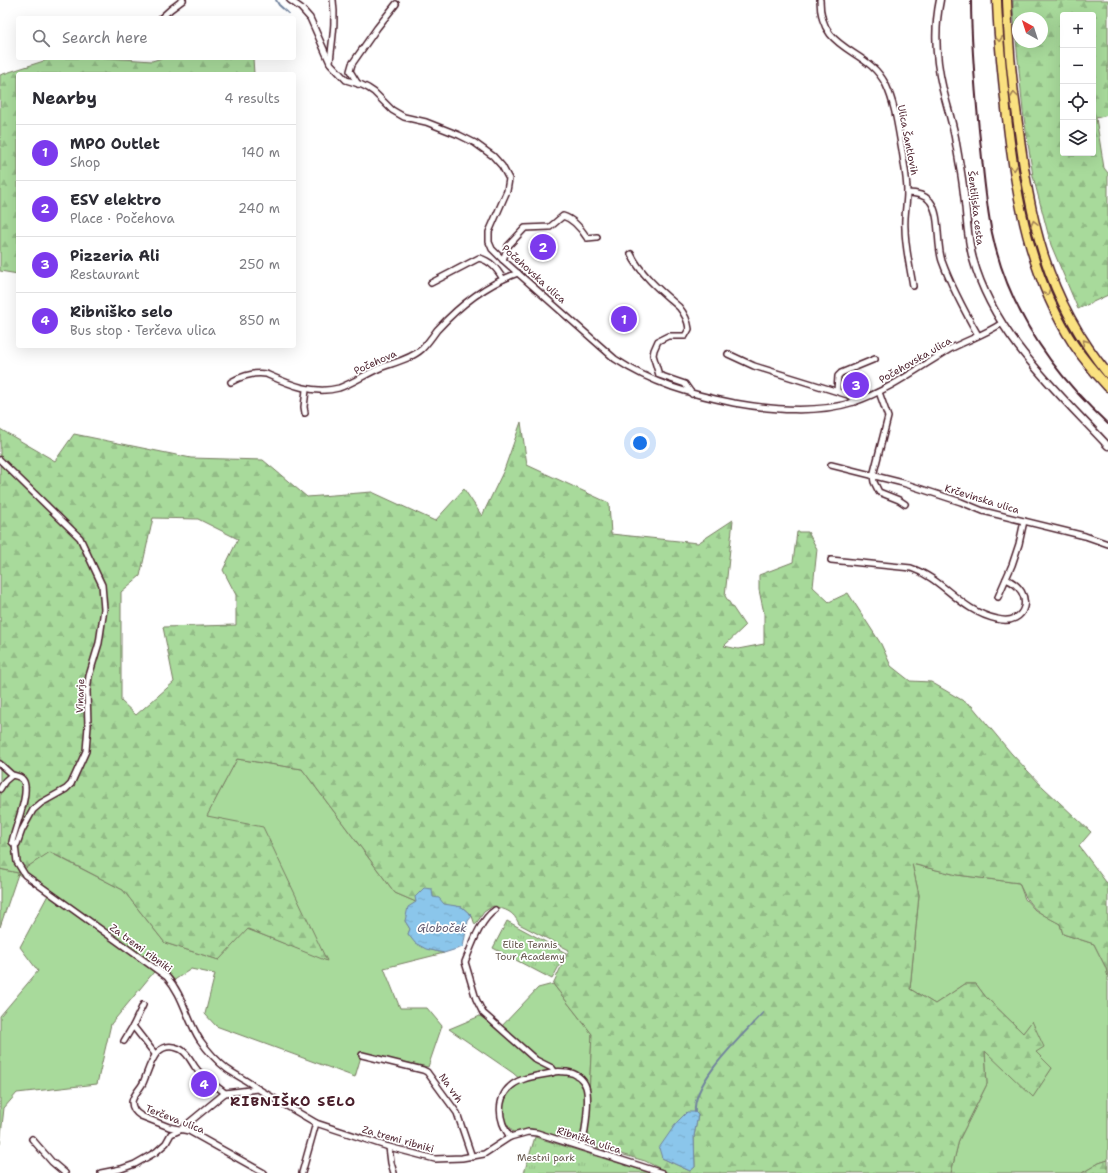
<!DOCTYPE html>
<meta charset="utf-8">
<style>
body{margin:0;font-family:"Shantell Sans",sans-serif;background:#f7f7f7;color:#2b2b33}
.controls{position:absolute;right:12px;top:12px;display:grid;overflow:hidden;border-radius:4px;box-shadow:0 4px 16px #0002}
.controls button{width:36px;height:36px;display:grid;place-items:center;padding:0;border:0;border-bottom:1px solid #e1e1e2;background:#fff;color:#2b2b33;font:20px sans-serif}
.compass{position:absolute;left:1012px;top:12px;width:36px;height:36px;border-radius:50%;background:#fff;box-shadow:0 4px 16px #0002;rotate:321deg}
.you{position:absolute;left:640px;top:443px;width:14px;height:14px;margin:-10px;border:3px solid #fff;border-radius:50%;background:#1a73e8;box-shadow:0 0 0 6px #1a73e833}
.badge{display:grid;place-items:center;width:26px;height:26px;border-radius:50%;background:#7c3aed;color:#fff;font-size:13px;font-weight:700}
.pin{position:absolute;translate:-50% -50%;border:2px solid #fff;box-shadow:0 1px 4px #0006}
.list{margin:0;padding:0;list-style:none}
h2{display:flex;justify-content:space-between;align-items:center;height:52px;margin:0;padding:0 16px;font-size:17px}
h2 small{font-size:13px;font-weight:400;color:#7c7c81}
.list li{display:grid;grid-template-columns:26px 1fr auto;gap:12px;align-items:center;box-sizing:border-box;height:56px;padding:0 16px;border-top:1px solid #e1e1e2}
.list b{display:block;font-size:15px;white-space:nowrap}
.list p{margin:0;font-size:13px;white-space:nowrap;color:#7c7c81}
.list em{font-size:13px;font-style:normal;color:#7c7c81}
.icon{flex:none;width:22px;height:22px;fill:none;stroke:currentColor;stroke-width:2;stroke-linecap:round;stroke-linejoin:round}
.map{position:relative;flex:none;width:1108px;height:1173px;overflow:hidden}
.search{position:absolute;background:#fff;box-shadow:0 4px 16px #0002;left:16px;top:16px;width:280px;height:44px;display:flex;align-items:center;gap:10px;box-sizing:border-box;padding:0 14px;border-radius:4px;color:#7c7c81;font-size:15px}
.panel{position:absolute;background:#fff;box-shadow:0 4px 16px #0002;left:16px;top:72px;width:280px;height:276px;border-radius:4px}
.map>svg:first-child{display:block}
.grass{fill:#a8da9b;stroke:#797c63}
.forest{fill:url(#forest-firs);stroke:#797c63;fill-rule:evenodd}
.park{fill:url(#park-tufts);stroke:#797c63}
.water{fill:url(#water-ripples);stroke:#71839e}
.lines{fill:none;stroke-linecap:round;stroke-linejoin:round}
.stream{stroke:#71839e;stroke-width:2}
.minor-casing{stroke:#4a1f2b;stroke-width:8}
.tertiary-casing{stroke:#4a1f2b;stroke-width:9}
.trunk-casing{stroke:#4a1f2b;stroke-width:11}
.minor{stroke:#fff;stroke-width:5}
.tertiary{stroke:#fff;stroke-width:6}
.trunk{stroke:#fae180;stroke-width:8}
.rail{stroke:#4a1f2b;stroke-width:2}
.oneway{stroke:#a28056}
.labels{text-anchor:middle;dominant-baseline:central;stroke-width:3.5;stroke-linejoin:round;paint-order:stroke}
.street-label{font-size:10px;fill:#4a1f2b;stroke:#fff}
.park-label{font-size:10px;fill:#66574d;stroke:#fff}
.water-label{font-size:11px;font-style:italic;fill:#61596e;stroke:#fff}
.district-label{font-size:14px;font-weight:bold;letter-spacing:1px;fill:#4a1f2b;stroke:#fff}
</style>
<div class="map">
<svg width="1108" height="1173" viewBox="0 0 1108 1173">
<defs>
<pattern id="forest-firs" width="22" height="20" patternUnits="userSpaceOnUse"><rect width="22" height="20" fill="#a8da9b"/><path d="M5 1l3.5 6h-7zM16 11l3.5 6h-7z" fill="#92bb86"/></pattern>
<pattern id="park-tufts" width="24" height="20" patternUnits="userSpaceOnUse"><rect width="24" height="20" fill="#a8da9b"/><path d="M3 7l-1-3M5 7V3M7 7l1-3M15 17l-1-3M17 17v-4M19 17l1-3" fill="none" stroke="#92bb86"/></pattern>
<pattern id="water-ripples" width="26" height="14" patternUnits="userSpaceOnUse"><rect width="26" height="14" fill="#8bc6eb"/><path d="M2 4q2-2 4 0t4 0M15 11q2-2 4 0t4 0" fill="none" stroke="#79aaca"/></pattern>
</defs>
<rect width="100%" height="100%" fill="#fff"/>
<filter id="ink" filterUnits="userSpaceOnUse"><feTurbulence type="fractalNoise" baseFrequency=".025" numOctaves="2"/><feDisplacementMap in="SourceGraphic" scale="8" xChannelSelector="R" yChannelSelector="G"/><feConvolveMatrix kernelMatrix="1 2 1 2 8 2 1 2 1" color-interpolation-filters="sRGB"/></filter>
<g filter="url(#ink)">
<!-- grass -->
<g class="grass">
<path d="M237,759l65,10 93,124 21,9 -11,19 5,8 -2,5c11,14 19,15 36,19l-60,15 16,40h27l15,18 -14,41 -66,-14 -7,24 -139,-51 -11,-12 10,-40 -24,-5 -18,12 -15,-14 -47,57 -14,60 -80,9 -13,15 -4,36v-128l38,-45 -18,-24 28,-52 -30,-21 -18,53v-58l18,4 31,-21 74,38 42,53 54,17 28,-31 80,31 -121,-143z"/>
<path d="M912,864l45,11 62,8 6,16 10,11 25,14 3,10 31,10 12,24 2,9v183l-9,3 -17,10h-131l8,-33 28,-56 -2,-34 48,46 19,-28 -16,-16 -4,-30 -9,11 -38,-37 -9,-12h-11l-30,20 -25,-15 9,-94z"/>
<path d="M553,984l39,50 -5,102 -11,5 -45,-12 -18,3c-20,-22 -10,-34 9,-51l-9,-8 -64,-44 31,-13 19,13 39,-41z"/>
</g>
<!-- forest -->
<g class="forest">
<path d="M1013,0h95v115l-12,3 8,50 4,5v122l-30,14 -27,-64 -18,-69 -10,-65 -10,-102zM1063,15h30v138h-30zM1018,18h24v24h-24z"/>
<path d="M53,58h55l44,3 10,-3h91l1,16h-236v200l-18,-3v-196z"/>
<path d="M521,422l6,43 82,38 2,31 87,9 35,-23 -8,76 20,30 -21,20 14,3 26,-5v-31l-5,-23v-15l34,-13 4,-30h11l9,17 -4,38 16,15 19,-9 33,51 10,22 19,15 21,1 41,24 39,47 32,34 48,45 -12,14 27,36 2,1v94l-2,-9 -12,-24 -31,-10 -3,-10c-24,-13 -30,-15 -41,-41l-62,-8 -45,-11 7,31 -9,94 25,15 30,-20h11l9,12 38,37 9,-12 12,26 -8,5 16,16 -19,29 -48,-46 2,33 -28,56 -8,33h-282l-24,-12 -49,-14 -9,-11 5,-102 -39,-50 16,-34 -50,-26c-6,-13 -12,-14 -26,-18l-9,6 -9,13 -3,-9 -10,-9 -46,-5 -21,-9 -93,-124 -65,-10 -30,57 56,11 64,134 -79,-32 -29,31 -54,-17 -42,-53 -73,-38 -32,21 -18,-4v-440l55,32 19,-27 117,24 72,2 44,37 65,-5 63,29 29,-32 18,27 22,-46zM153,518l45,1 40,20 -15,31 13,25v30l-73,2 11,55 -38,33 -15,-14v-109l19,-16zM698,1115l-4,21 1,31 -5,4 -28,-13z"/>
<path d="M1108,1160v13h-26l17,-10z"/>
</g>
<!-- park -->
<g class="park">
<path d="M507,921l59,32 -14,26 -59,-31z"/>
<path d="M535,1137l106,33 10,3h-127z"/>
</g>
<!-- water -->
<g class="water">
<path d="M424,888l8,1 1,8 6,1 5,6 18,3 10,9 -4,5 -5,26 -19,6 -18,-4 -11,-6 -7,-9 2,-5 -5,-8 3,-14 8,-5 -1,-5z"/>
<path d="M687,1112h8l3,3 -4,21 1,31 -5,4 -28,-13 -3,-10 18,-26z"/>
</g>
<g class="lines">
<!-- stream -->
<g class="stream">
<path d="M276,0l3,5 9,8"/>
<path d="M695,1112c-3,-31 48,-77 68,-99"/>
</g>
<!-- minor casing -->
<g class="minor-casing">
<g id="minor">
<path d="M290,0l11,8 9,10 20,45 16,17 16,5 6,3 6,4 18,18 12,7 22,5 33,13 16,8 18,13 9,10 7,13 -2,12 -18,41v10l3,7 11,11 112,99c38,25 75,35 119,44 39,7 82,11 120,-1 34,-11 66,-35 96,-53 17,-9 36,-15 52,-26"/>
<path d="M820,0c0,54 47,46 66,85 9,19 12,43 16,65 2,14 5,28 5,42 0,12 -3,24 -2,36 0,19 5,39 8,58"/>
<path d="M161,18l10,-9 12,-9"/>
<path d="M330,62c2,-21 6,-41 3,-62"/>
<path d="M358,84l-8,-13 2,-7 25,-36 19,-24"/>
<path d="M907,193c8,0 17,1 23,8 11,14 6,42 12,60 9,25 23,51 36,74"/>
<path d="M631,254c9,20 32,39 48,53 5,6 9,14 10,22l-4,7h-17l-10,5 -4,9 -1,5 6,20 26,9 7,10"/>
<path d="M503,260l5,-14 17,-18 25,-1 13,-11c10,3 19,14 24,22l10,-1"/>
<path d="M431,283l48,-25c12,3 18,11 24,21"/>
<path d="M728,354l26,12 94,29 4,3 2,4"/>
<path d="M231,382c11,-6 22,-10 35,-8 23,10 47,21 73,14 14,-5 27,-14 41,-20 13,-5 31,-9 42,-19 5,-5 10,-12 15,-19 22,-24 50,-46 81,-57"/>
<path d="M837,391l1,-15 3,-3 34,-14"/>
<path d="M879,392l9,25 -15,59 1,6 5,10 20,8 6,4"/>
<path d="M305,413l-1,-6 2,-17"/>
<path d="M0,460l80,78 22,47 2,24 -5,34 -10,33 -2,15 1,35 -2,25 -15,33 -5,5 -25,14 -8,7 -11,20 -5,14 -2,1"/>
<path d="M831,465l72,18 58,19 22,9 102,25 23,8"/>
<path d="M831,560l80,8c33,11 49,43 86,51 30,8 39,-27 9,-40"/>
<path d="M998,597l14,-32 7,-21 5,-23"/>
<path d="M0,764l12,11"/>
<path d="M0,789l5,-8 7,-6c4,1 8,1 11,5 8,11 -8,47 -11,62l3,3 2,17 8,13 142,102c16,18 20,43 33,63 7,10 17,21 27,29 10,7 21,12 31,20l58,34 73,24 46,12 27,-1 22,-4 26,-17 18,-5 9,1 125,40"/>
<path d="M495,910c-15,10 -23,35 -30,52l11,37 7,14 53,47 16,8 2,3"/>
<path d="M143,1005l-10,21 22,28"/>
<path d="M124,1041l9,-15"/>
<path d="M362,1055l61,15 4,2 30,41 15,44"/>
<path d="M225,1093c-10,-9 -22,-14 -30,-26 -4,-6 -8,-15 -15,-18 -25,-11 -30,18 -37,34 -3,6 -10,12 -11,19 0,7 4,11 9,14l28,11 20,4 75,42"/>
<path d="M510,1137c-15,-21 -14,-49 14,-58 9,-3 19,-4 28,-6 4,-3 10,-1 15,-1 8,1 16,6 19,15 4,12 -1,46 -4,59"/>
<path d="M32,1139l20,23 13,11"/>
<path d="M389,1147l2,16 3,10"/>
<path d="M101,1173l20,-4 14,-5 21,-12 10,-9 5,-9 9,-4 45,-37 33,-4"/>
<path d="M302,1173l14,-50"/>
</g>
</g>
<!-- tertiary casing -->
<g class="tertiary-casing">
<path id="tertiary" d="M940,0c-6,29 -4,61 3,90 4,16 9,31 12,47 3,19 7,38 9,57 3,22 3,44 9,65 21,76 83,131 135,187"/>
</g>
<!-- trunk casing -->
<g class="trunk-casing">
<g id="trunk">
<path d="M997,0c1,39 6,78 10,118 9,79 23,159 67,227 10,15 22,29 34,42"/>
<path d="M1007,0c1,42 5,83 11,124 12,95 27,173 90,250"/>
</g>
</g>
<!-- minor -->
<use href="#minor" class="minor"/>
<!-- tertiary -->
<use href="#tertiary" class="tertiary"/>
<!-- trunk -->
<use href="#trunk" class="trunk"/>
<!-- rail -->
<path class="rail" d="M971,0c0,43 4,87 8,130 4,34 6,69 13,103 16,76 60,139 116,191"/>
</g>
<!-- one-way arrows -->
<defs><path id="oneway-chevron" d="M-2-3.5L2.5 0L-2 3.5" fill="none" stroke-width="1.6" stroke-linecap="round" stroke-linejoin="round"/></defs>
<g class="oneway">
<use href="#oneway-chevron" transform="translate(999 39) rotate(85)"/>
<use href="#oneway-chevron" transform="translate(1014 95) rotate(-97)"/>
<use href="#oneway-chevron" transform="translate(1014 168) rotate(82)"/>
<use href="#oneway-chevron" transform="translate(1034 223) rotate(-104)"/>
<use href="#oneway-chevron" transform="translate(1047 293) rotate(66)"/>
<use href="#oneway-chevron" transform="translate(1085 342) rotate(-124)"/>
</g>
</g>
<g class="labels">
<!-- street labels -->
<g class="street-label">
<text transform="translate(908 140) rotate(79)">Ulica Šantlovih</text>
<text transform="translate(976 208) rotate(83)">Šentiljska cesta</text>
<text transform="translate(534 274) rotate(42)">Počehovska ulica</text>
<text transform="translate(915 360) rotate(-30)">Počehovska ulica</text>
<text transform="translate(375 362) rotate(-24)">Počehova</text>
<text transform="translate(982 499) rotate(17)">Krčevinska ulica</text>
<text transform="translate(80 696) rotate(-88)">Vinarje</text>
<text transform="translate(141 948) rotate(36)">Za tremi ribniki</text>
<text transform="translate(451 1088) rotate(55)">Na vrh</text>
<text transform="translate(175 1119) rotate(21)">Terčeva ulica</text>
<text transform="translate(398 1139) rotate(16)">Za tremi ribniki</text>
<text transform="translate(589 1140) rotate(18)">Ribniška ulica</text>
</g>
<!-- park labels -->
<g class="park-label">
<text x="530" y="944">Elite Tennis<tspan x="530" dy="12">Tour Academy</tspan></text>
<text x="546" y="1157">Mestni park</text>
</g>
<!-- water labels -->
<g class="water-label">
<text x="442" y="928">Globoček</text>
</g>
<!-- district labels -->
<g class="district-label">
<text x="293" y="1101">RIBNIŠKO SELO</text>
</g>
</g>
</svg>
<div class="controls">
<button>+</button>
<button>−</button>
<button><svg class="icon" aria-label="locate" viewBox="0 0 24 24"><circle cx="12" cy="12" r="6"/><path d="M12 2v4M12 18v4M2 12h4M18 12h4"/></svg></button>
<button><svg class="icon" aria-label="layers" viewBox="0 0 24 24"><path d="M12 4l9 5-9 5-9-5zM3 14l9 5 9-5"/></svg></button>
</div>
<svg class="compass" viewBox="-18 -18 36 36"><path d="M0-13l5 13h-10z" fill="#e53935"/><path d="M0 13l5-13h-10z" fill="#7c7c81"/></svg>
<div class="you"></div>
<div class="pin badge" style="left:624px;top:319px">1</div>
<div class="pin badge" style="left:543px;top:247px">2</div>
<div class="pin badge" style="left:856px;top:385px">3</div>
<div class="pin badge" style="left:204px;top:1084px">4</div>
<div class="search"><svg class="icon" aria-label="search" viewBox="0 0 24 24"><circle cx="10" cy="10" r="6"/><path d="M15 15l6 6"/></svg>Search here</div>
<section class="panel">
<h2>Nearby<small>4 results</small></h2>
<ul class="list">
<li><span class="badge">1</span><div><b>MPO Outlet</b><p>Shop</p></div><em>140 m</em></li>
<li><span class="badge">2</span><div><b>ESV elektro</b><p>Place · Počehova</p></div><em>240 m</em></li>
<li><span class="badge">3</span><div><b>Pizzeria Ali</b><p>Restaurant</p></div><em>250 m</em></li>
<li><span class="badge">4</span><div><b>Ribniško selo</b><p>Bus stop · Terčeva ulica</p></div><em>850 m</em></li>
</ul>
</section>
</div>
